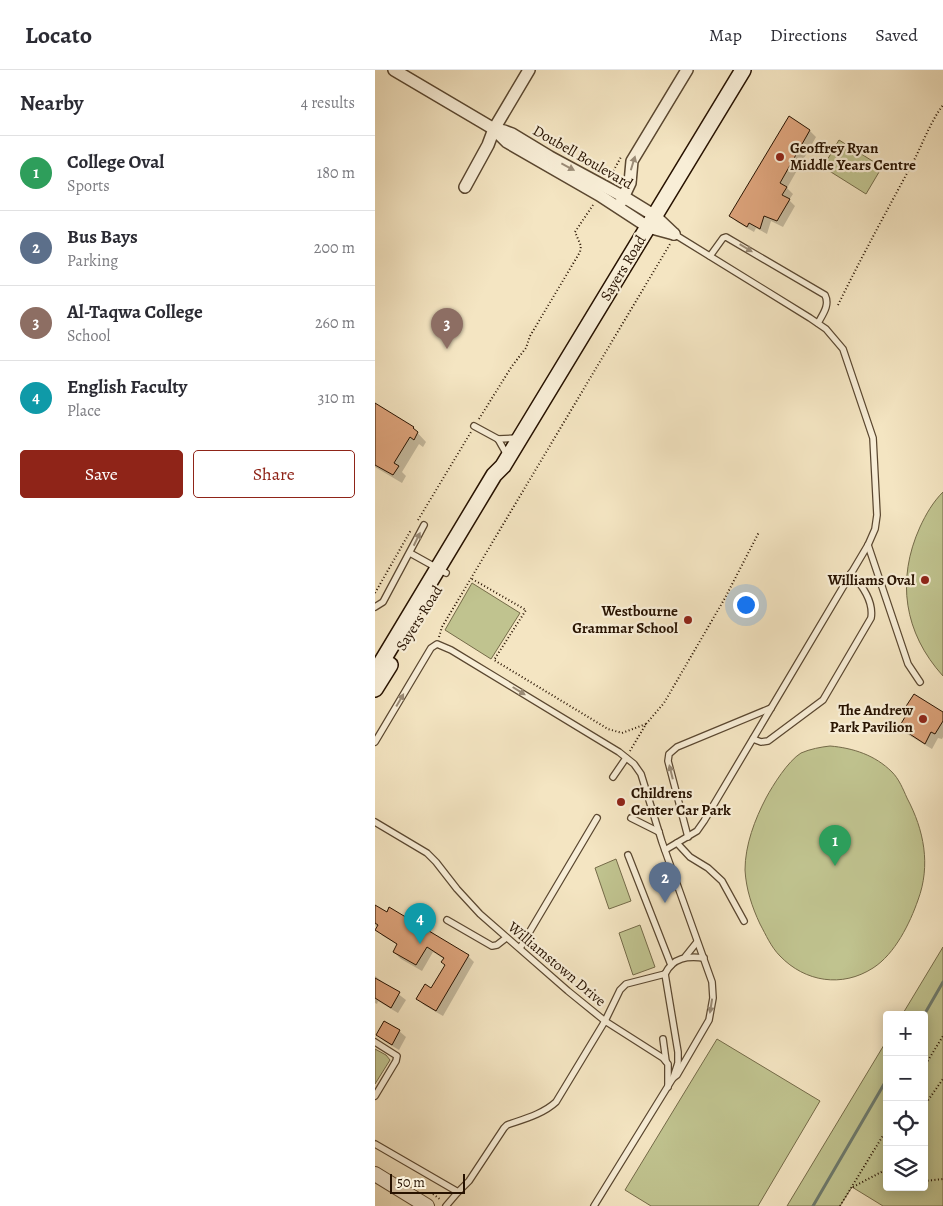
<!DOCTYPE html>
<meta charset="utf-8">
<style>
body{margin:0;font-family:Alegreya,serif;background:#f7f7f7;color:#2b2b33}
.controls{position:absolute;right:15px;bottom:15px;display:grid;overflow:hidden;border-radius:5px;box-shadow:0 2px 12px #0003}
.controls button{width:45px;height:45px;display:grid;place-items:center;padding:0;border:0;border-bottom:1px solid #e1e1e2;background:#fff;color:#2b2b33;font:25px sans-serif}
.scale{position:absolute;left:15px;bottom:12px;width:75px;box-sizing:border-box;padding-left:5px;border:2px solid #271200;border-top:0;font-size:14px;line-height:18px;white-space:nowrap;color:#271200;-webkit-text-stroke:4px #f8eed7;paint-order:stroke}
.you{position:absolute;left:370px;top:534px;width:18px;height:18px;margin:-12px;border:4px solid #fff;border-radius:50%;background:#1a73e8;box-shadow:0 0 0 8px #1a73e833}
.badge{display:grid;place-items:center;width:32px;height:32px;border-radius:50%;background:#8f2418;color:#fff;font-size:16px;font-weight:700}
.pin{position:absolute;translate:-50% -41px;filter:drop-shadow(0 1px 2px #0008)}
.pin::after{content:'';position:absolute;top:26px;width:18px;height:15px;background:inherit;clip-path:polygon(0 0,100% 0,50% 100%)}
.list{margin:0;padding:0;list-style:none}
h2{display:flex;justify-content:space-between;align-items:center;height:65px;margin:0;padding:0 20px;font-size:21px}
h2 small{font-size:16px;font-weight:400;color:#7c7c81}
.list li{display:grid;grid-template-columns:32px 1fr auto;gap:15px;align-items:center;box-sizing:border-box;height:75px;padding:0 20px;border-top:1px solid #e1e1e2}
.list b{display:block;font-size:19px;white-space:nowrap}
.list p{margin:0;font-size:16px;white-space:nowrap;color:#7c7c81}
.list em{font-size:16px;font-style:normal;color:#7c7c81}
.actions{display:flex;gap:10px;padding:15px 20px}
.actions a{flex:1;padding:11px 0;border:1px solid #8f2418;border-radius:5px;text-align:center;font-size:18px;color:#8f2418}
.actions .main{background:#8f2418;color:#fff}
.icon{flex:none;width:28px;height:28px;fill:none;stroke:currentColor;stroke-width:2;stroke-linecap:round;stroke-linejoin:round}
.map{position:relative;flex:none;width:568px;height:1136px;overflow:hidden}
header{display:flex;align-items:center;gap:30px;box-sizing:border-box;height:70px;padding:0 25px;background:#fff;border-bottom:1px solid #e1e1e2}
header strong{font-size:24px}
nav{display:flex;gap:28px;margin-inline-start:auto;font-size:18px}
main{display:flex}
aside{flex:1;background:#fff}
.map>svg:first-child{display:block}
.green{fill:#c0c38f;stroke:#746a48}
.shadow{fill:#0003}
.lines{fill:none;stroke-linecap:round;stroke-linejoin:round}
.stream{stroke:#6d7a6d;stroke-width:3}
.building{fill:#dda37b;stroke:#271200}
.service-casing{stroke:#5a4730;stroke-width:8}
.minor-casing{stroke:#5a4730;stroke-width:14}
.tertiary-casing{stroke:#5a4730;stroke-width:16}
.secondary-casing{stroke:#271200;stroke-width:18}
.path{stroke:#271200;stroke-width:2;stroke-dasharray:1 2.5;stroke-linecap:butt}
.service{stroke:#f8eed7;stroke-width:5.5}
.minor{stroke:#f8eed7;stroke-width:11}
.tertiary{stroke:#f8eed7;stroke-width:14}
.secondary{stroke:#f8eed7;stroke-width:15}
.oneway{fill:#9a8b76}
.poi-dot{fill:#8f2418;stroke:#f8eed7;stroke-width:2}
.labels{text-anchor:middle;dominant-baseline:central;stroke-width:4.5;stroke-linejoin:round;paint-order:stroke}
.poi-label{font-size:15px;font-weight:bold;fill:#271200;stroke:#f8eed7;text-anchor:end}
.street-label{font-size:15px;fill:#271200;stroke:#f8eed7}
</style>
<header>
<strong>Locato</strong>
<nav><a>Map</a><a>Directions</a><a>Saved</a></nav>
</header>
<main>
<aside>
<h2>Nearby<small>4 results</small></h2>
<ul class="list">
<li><span class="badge" style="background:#2e9e5b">1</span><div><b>College Oval</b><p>Sports</p></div><em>180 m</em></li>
<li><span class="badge" style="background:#5c6f8a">2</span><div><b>Bus Bays</b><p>Parking</p></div><em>200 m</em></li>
<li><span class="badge" style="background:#8d6e63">3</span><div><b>Al-Taqwa College</b><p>School</p></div><em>260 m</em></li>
<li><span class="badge" style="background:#0f9aa8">4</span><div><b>English Faculty</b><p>Place</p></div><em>310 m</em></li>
</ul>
<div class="actions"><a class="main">Save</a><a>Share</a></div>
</aside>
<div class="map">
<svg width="568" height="1136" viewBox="0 0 568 1136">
<rect width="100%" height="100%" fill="#f4e5c2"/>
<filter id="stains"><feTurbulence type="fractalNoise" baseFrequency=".004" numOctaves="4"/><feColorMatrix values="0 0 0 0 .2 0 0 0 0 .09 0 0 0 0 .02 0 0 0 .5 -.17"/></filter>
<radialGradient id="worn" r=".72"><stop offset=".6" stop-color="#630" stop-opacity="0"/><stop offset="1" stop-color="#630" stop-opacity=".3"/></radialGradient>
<!-- green -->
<g class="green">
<path d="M464,70l43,27 -16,27 -43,-27z"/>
<path d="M568,422v184c-39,-43 -47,-96 -23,-149 6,-13 13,-25 23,-35z"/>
<path d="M97,513l48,30 -29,46 -46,-29z"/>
<path d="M455,676c23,2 45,9 62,26 7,7 11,17 15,26 17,32 24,67 11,102 -8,23 -23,54 -45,68 -31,20 -68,14 -93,-12 -9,-9 -14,-21 -20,-32 -8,-17 -14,-35 -15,-54 0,-25 10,-51 21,-72 7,-13 22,-37 35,-45 9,-4 20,-6 29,-7z"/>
<path d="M241,789l15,42 -22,8 -14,-41z"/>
<path d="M265,855l15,42 -22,8 -14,-42z"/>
<path d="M568,877v259h-60l-31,-19 -12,19h-53l100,-166v147h37v-172h-22z"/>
<path d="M342,969l103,62 -62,105h-107l-26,-16z"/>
<path d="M0,979l11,6 4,5 -15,24z"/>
</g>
<!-- shadow -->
<g class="shadow">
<path d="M414,48l21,13 6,6 -29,51 6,6 -4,6 6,6 -12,21 -12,-6 -4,13 -11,-6 -2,4 -17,-10 -6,-6z"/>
<path d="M0,336l38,22 13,14 -3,5 -4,-3 -17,28 4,4 -4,7 -27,-16z"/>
<path d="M568,643v24l-1,2 -4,-1 -6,11 -25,-15 -7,-7 6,-10z"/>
<path d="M0,837l93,49 6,6 -31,54 -19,-11 -6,-6 13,-10 15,-24 -2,-6 -11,-7 -11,19 -21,-12 -7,-7 4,-7 -15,-9 -6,-6 1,-3 -3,-2z"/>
<path d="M0,906l31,24 -8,13 -20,-12 -1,3 -2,-1z"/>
<path d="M9,953l15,8 7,6 -7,13 -15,-9 -6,-6z"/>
</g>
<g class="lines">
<!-- stream -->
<g class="stream">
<path d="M549,945l19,-33"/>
<path d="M438,1136l74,-127"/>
</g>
</g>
<!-- building -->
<g class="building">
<path d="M414,46l21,14 -30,53 7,4 -5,8 8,4 -13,22 -13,-5 -4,13 -11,-6 -2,4 -18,-11z"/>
<path d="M0,333l39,24 -1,1 5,4 -4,8 -4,-3 -16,26 5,3 -6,9 -18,-10z"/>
<path d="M539,624l29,18v9l-8,13 -4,-2 -6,12 -26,-17 6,-10 -4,-3z"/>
<path d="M0,835l12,7 2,-5 80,48 -33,56 -20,-12 9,-15 6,4 14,-23 -4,-3 3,-4 -17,-11 -11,18 -23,-13 4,-8 -22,-14 3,-5 -3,-2z"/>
<path d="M0,908l25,14 -9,16 -16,-10z"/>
<path d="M9,951l16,9 -8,15 -16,-10z"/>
</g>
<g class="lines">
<!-- service casing -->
<g class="service-casing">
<g id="service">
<path d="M335,186l13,-18 3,-1 99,58c5,10 -2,19 -7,28"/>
<path d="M99,356l24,13 9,16"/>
<path d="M123,369l20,-1"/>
<path d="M493,475l40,119 12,18"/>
<path d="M35,483l36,20"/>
<path d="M0,537l8,-5 41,-77"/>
<path d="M378,669l8,3 7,-1 55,-41 48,-82c3,-17 -9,-33 -20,-45"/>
<path d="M0,672l56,-94 6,-4 14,6 168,102 15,12 7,10 21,68 50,140 1,16 -4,22 -32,55 -4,3"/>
<path d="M238,707l13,-19"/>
<path d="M256,748l28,14"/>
<path d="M0,752l52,31 9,9 21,27 23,25 88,77 37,30 15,-31 6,-6 39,-10"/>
<path d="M313,767l-20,-76 1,-7 8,-7 94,-39"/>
<path d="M302,773l13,14 18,11 14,13 22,40"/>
<path d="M290,780l32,-19 7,-10 164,-276 7,-16 2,-14 -4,-77 -30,-89 -17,-20 -16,-11 -136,-84"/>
<path d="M253,785l43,110"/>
<path d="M72,850l45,26 5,-1 9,-7"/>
<path d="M145,878l77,-130"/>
<path d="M310,887l12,-15"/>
<path d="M290,904c8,-17 23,-18 39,-16"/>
<path d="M288,969l3,22"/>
<path d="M0,972l22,14 -1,5 -21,35"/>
<path d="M0,1074l83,48 11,-11 35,-53 3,-3c17,-6 36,-11 49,-23l49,-81 58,37 5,6v23"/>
<path d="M71,1136l12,-14"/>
<path d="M219,1136l79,-128 5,-15v-11l-13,-78"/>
</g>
</g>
<!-- minor casing -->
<g class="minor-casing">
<g id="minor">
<path d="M19,0l100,59 13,13 92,53 49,32 26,7"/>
<path d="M119,59l10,2 8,3 38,23 74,40 31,19 19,18"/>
<path d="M90,117l23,-42 6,-16 35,-59"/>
<path d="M246,132l9,-19 2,-22 55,-91"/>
</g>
</g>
<!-- tertiary casing -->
<g class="tertiary-casing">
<path id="tertiary" d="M0,1104l52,32"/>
</g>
<!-- secondary casing -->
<g class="secondary-casing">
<g id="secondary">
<path d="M0,603l119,-198 9,-9 240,-396"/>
<path d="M0,619l15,-24"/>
</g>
</g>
<!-- path -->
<g class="path">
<path d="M235,107l11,-20"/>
<path d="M463,235c23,-47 48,-93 73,-139 11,-20 18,-42 32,-61"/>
<path d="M104,349l33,-53 14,-18 4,-12 50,-84 1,-6 -6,-14 18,-27"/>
<path d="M43,450l53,-88"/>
<path d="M97,509l54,31 -32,50 114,69 14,4 24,-9"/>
<path d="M0,523l36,-63"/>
<path d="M64,567l3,-10 228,-383"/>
<path d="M255,681l16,-27 18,-21 61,-105 34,-66"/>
<path d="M549,997l19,-31"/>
<path d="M549,1036l19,-27"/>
<path d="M549,1111l19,-2"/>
<path d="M478,1117l34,-18"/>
<path d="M58,1124l8,6"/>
<path d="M465,1136l47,-77"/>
</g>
<!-- service -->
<use href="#service" class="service"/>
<!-- minor -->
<use href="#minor" class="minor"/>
<!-- tertiary -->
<use href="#tertiary" class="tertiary"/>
<!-- secondary -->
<use href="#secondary" class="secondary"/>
</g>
<!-- one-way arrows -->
<defs><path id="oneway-solid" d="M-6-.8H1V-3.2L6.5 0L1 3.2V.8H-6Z" transform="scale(1.25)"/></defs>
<g class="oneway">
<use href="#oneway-solid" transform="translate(258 93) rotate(-73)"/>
<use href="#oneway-solid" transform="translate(193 97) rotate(28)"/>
<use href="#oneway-solid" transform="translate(371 178) rotate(31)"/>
<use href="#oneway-solid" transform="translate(42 469) rotate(-64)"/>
<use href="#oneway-solid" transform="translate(144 621) rotate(32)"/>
<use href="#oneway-solid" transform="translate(25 630) rotate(-60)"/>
<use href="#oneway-solid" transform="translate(296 702) rotate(-104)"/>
<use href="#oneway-solid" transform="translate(336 936) rotate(99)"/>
</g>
<!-- markers -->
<g class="poi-dot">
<circle cx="405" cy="87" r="5"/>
<circle cx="550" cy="510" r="5"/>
<circle cx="313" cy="550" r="5"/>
<circle cx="548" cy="649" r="5"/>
<circle cx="246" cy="732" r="5"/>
</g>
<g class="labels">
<!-- poi labels -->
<g class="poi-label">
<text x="415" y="78" text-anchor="start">Geoffrey Ryan<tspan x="415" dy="17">Middle Years Centre</tspan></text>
<text x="540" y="510">Williams Oval</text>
<text x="303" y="541">Westbourne<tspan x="303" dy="17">Grammar School</tspan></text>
<text x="538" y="640">The Andrew<tspan x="538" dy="17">Park Pavilion</tspan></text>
<text x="256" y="723" text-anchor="start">Childrens<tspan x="256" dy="17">Center Car Park</tspan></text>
</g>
<!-- street labels -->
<g class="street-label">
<text transform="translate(208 87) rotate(30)">Doubell Boulevard</text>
<text transform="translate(248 198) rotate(-59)">Sayers Road</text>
<text transform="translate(44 548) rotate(-58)">Sayers Road</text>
<text transform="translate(182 894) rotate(40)">Williamstown Drive</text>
</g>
</g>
<rect width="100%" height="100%" filter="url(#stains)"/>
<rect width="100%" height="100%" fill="url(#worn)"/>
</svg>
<div class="controls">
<button>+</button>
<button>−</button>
<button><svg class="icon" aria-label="locate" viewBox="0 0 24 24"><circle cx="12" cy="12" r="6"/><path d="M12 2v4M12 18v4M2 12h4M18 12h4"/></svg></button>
<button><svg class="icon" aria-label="layers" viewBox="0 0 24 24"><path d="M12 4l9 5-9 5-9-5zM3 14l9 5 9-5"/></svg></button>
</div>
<div class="scale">50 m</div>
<div class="you"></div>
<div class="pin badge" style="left:460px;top:796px;background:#2e9e5b">1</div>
<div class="pin badge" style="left:290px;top:833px;background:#5c6f8a">2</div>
<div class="pin badge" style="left:72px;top:279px;background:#8d6e63">3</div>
<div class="pin badge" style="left:45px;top:874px;background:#0f9aa8">4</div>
</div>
</main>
